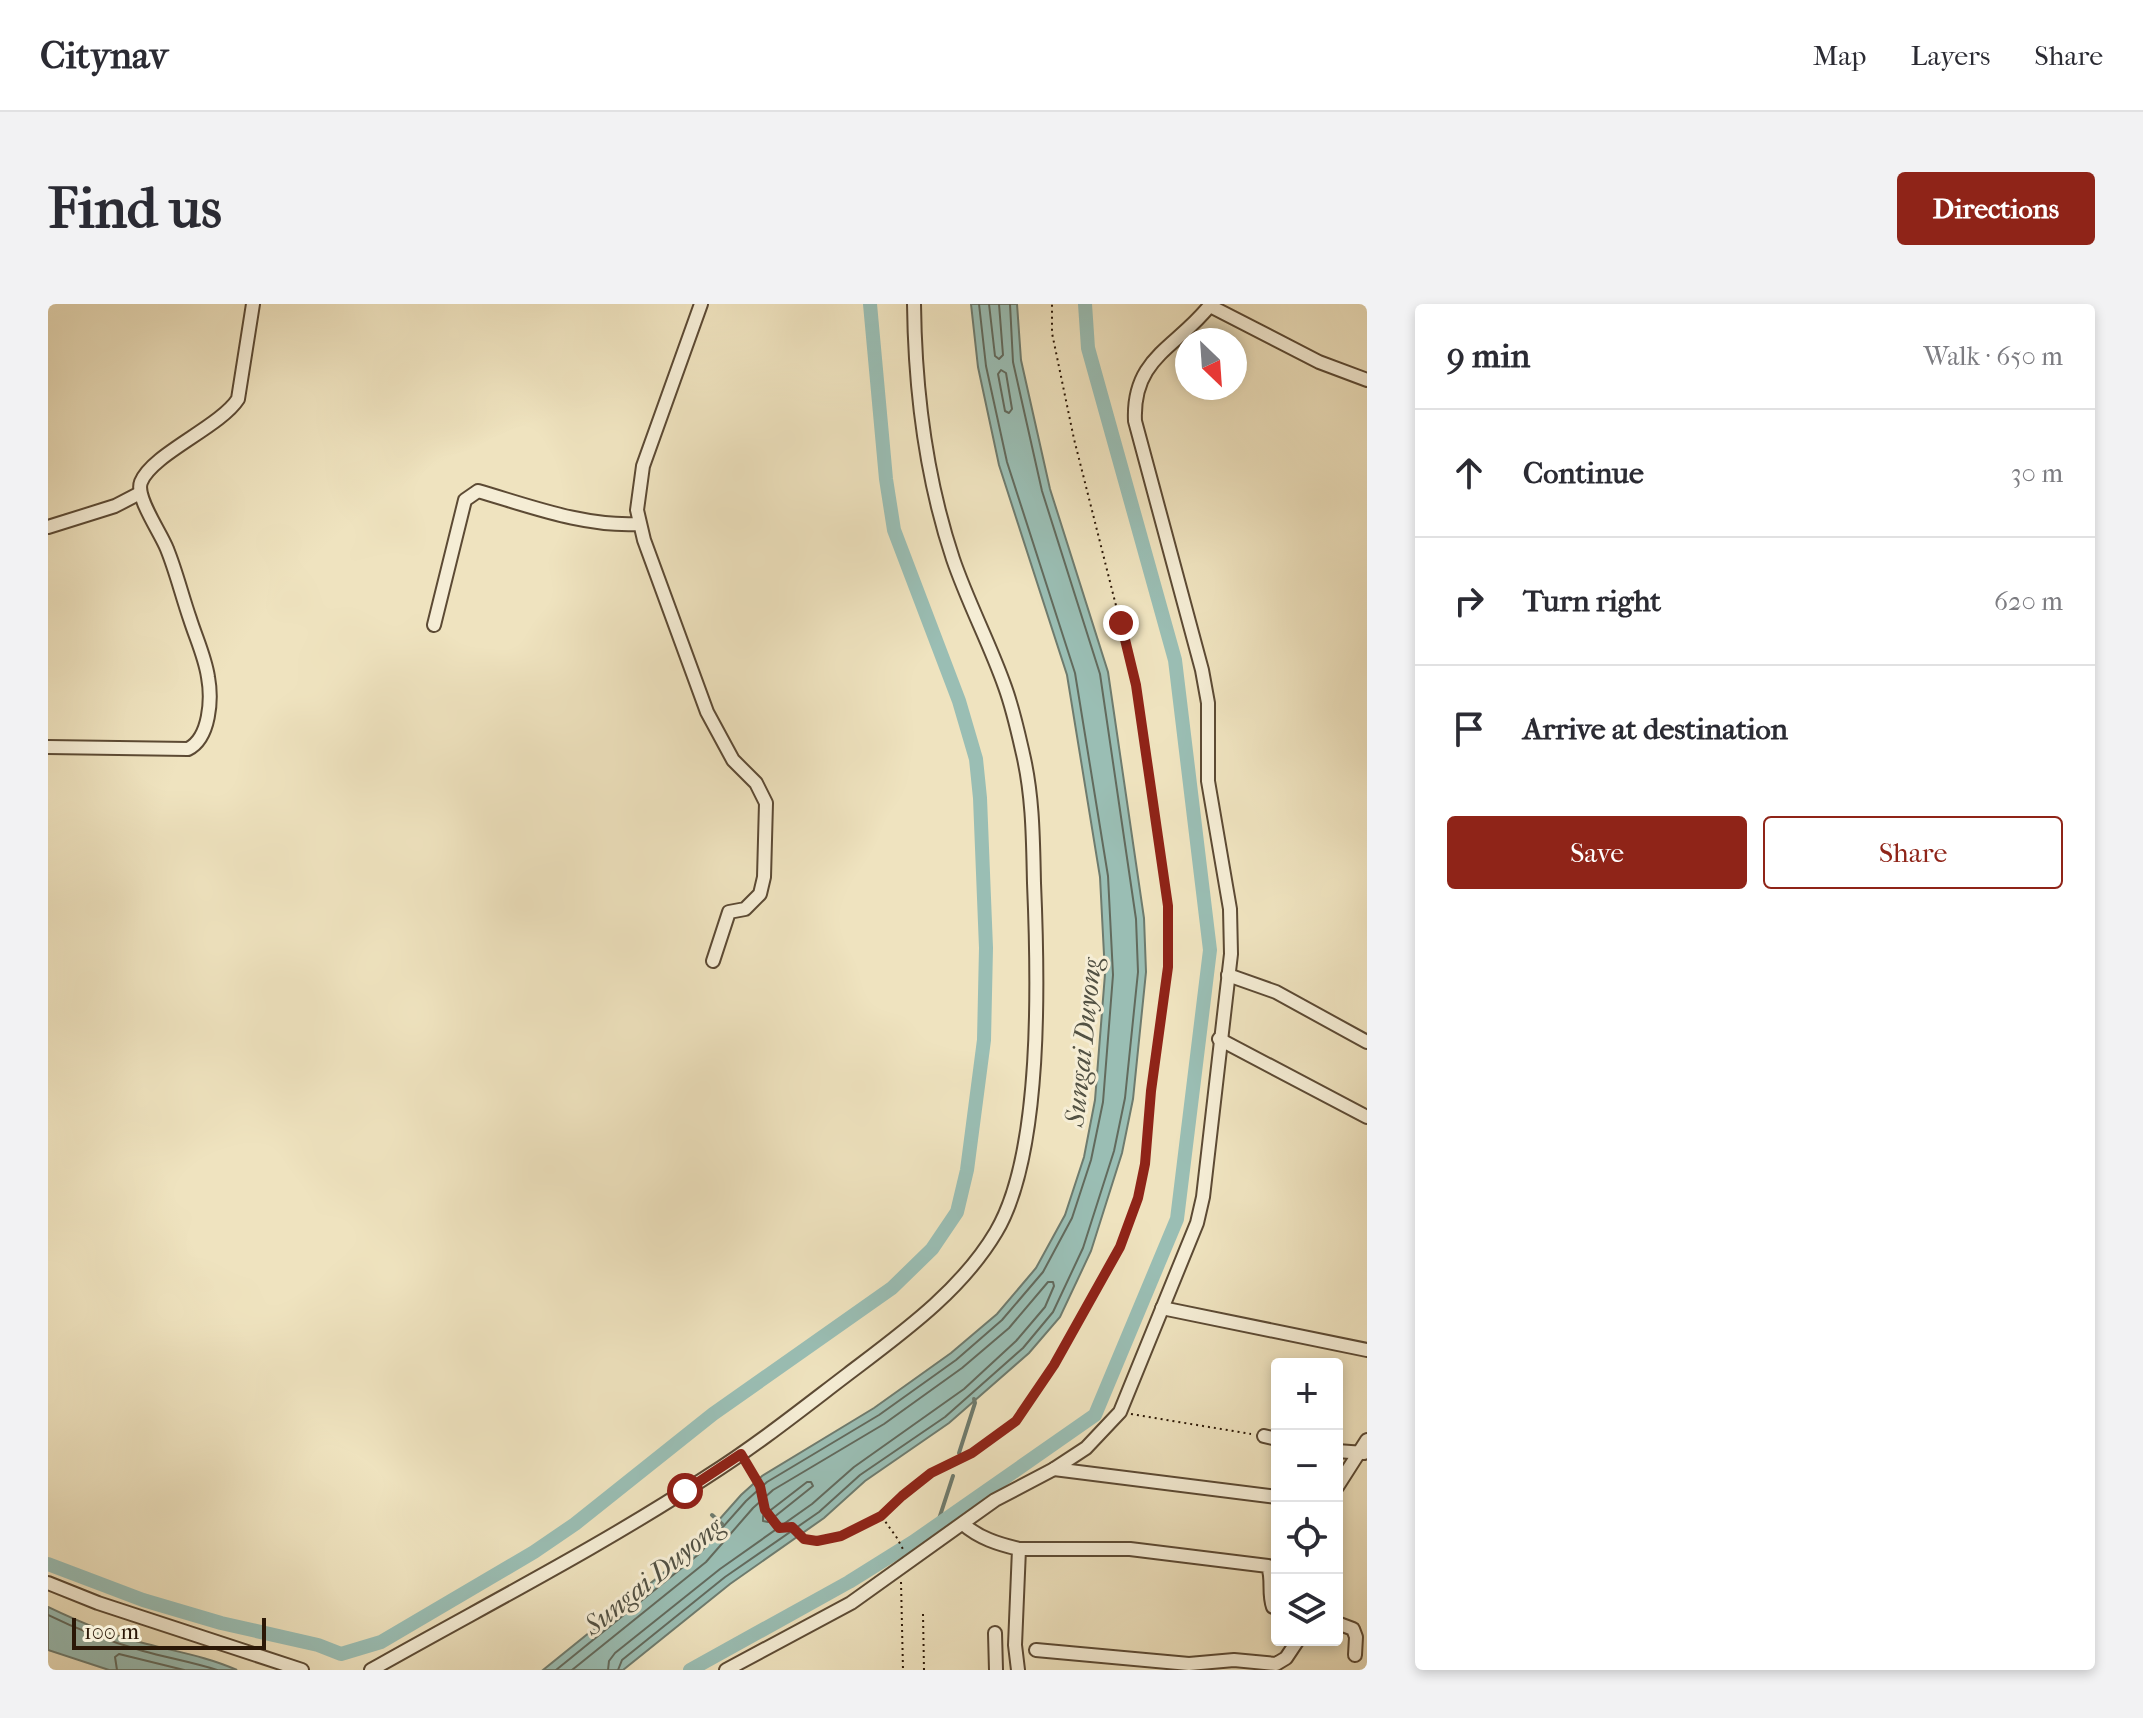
<!DOCTYPE html>
<meta charset="utf-8">
<style>
body{margin:0;font-family:"IM FELL French Canon",serif;background:#f2f2f3;color:#2b2b33}
.controls{position:absolute;right:24px;bottom:24px;display:grid;overflow:hidden;border-radius:8px;box-shadow:0 4px 12px #0003}
.controls button{width:72px;height:72px;display:grid;place-items:center;padding:0;border:0;border-bottom:2px solid #e1e1e2;background:#fff;color:#2b2b33;font:40px sans-serif}
.compass{position:absolute;left:1127px;top:24px;width:72px;height:72px;border-radius:50%;background:#fff;box-shadow:0 4px 12px #0003;rotate:155deg}
.scale{position:absolute;left:24px;bottom:20px;width:194px;box-sizing:border-box;padding-left:8px;border:4px solid #2b1706;border-top:0;font-size:22px;line-height:28px;white-space:nowrap;color:#2b1706;-webkit-text-stroke:6px #f5edd5;paint-order:stroke}
.stop{position:absolute;width:24px;height:24px;margin:-18px;border:6px solid #8f2418;border-radius:50%;background:#fff}
.stop.end{background:#8f2418;border-color:#fff;box-shadow:0 2px 8px #0008}
.list{margin:0;padding:0;list-style:none}
h2{display:flex;justify-content:space-between;align-items:center;height:104px;margin:0;padding:0 32px;font-size:34px}
h2 small{font-size:26px;font-weight:400;color:#7c7c81}
.list li{display:grid;grid-template-columns:52px 1fr auto;gap:24px;align-items:center;box-sizing:border-box;height:128px;padding:0 32px;border-top:2px solid #e1e1e2}
.list b{display:block;font-size:30px;white-space:nowrap}
.list em{font-size:26px;font-style:normal;color:#7c7c81}
.actions{display:flex;gap:16px;padding:24px 32px}
.actions a{flex:1;padding:18px 0;border:2px solid #8f2418;border-radius:8px;text-align:center;font-size:28px;color:#8f2418}
.actions .main{background:#8f2418;color:#fff}
.icon{flex:none;width:44px;height:44px;fill:none;stroke:currentColor;stroke-width:2;stroke-linecap:round;stroke-linejoin:round}
.map{position:relative;flex:none;width:1319px;height:1366px;overflow:hidden;border-radius:8px}
header{display:flex;align-items:center;gap:48px;box-sizing:border-box;height:112px;padding:0 40px;background:#fff;border-bottom:2px solid #e1e1e2}
header strong{font-size:38px}
nav{display:flex;gap:44px;margin-inline-start:auto;font-size:28px}
.intro{display:flex;align-items:center;justify-content:space-between;box-sizing:border-box;height:192px;padding:0 48px}
h1{margin:0;font-size:56px}
.button{padding:20px 36px;border-radius:8px;background:#8f2418;color:#fff;font-size:28px;font-weight:700}
main{display:flex;gap:48px;padding:0 48px}
aside{flex:1;background:#fff;border-radius:8px;box-shadow:0 4px 12px #0003}
.map>svg:first-child{display:block}
.water{fill:#9abeb4;stroke:#6e7b6e;stroke-width:2}
.lines{fill:none;stroke-linecap:round;stroke-linejoin:round}
.shore{stroke:#626a5d;stroke-width:2}
.stream{stroke:#6e7b6e;stroke-width:4}
.canal{stroke:#9abeb4;stroke-width:14}
.minor-casing{stroke:#5c4a34;stroke-width:16}
.path{stroke:#2b1706;stroke-width:2;stroke-dasharray:2 4;stroke-linecap:butt}
.minor{stroke:#f5edd5;stroke-width:12}
.route{stroke:#8f2418;stroke-width:10}
.labels{text-anchor:middle;dominant-baseline:central;stroke-width:6;stroke-linejoin:round;paint-order:stroke}
.water-label{font-size:28px;font-style:italic;fill:#525143;stroke:#f5edd5}
</style>
<header>
<strong>Citynav</strong>
<nav><a>Map</a><a>Layers</a><a>Share</a></nav>
</header>
<div class="intro"><h1>Find us</h1><a class="button">Directions</a></div>
<main>
<div class="map">
<svg width="1319" height="1366" viewBox="0 0 1319 1366">
<rect width="100%" height="100%" fill="#efe3bf"/>
<filter id="stains"><feTurbulence type="fractalNoise" baseFrequency=".0025" numOctaves="4"/><feColorMatrix values="0 0 0 0 .2 0 0 0 0 .09 0 0 0 0 .02 0 0 0 .5 -.17"/></filter>
<radialGradient id="worn" r=".72"><stop offset=".6" stop-color="#630" stop-opacity="0"/><stop offset="1" stop-color="#630" stop-opacity=".3"/></radialGradient>
<!-- water -->
<g class="water">
<path d="M923,0h46l4,56 29,129 58,183 36,246 2,54 -13,127 -11,54 -31,98 -31,66 -31,36 -80,70 -84,58 -41,37 -94,66 -107,86h-80l151,-122 47,-53 21,-19 112,-68 77,-55 46,-39 39,-46 29,-53 19,-58 11,-57 10,-126 -5,-97 -33,-202 -68,-210 -21,-98z"/>
<path d="M0,1303c31,15 65,29 99,37 31,8 61,13 90,26h-128l-61,-20z"/>
</g>
<g class="lines">
<!-- shore -->
<g class="shore">
<path d="M941,0l6,52 4,3 4,-4 -4,-51"/>
<path d="M953,66l5,3 6,36 -3,4 -4,-2 -7,-37z"/>
<path d="M759,1178h4l2,4 -45,36 -5,-1v-5z"/>
<path d="M0,1311c30,15 63,27 95,36 25,7 49,11 74,19"/>
<path d="M69,1366l-2,-13 4,-3 65,16"/>
<path d="M508,1366l143,-116 47,-53 21,-19 112,-67 77,-55 46,-40 41,-48 29,-54 19,-58 12,-58 10,-127 -5,-99 -33,-203 -68,-211 -21,-96 -7,-62"/>
<path d="M524,1366l134,-108 47,-54 20,-18 111,-66 78,-56 47,-40 39,-46h5l1,4 -9,21 -29,34 -52,48 -110,78 -42,37 -92,65 -105,84 -6,8 -1,9"/>
<path d="M570,1366l4,-10 103,-83 94,-65 41,-37 85,-58 78,-69 30,-36 30,-64 31,-97 11,-53 13,-126 -2,-53 -36,-245 -58,-183 -29,-129 -3,-58"/>
</g>
<!-- stream -->
<g class="stream">
<path d="M911,1149l16,-50 -1,-4"/>
<path d="M664,1211l10,9"/>
<path d="M889,1221l16,-49"/>
</g>
<!-- canal -->
<g class="canal">
<path d="M0,1260l95,36 78,23 97,22 23,9 40,-12 153,-90 41,-28 138,-110 179,-126 40,-39 25,-37 10,-42 17,-130 2,-92 -6,-150 -4,-39 -17,-58 -65,-171 -8,-51 -16,-175"/>
<path d="M642,1366l159,-88 64,-40 182,-127 82,-196 33,-269 -35,-290 -87,-312 -3,-44"/>
</g>
<!-- minor casing -->
<g class="minor-casing">
<g id="minor">
<path d="M653,0l-58,162 -6,44 7,30 63,172 26,48 23,23 10,20 -2,74 -4,17 -15,15 -16,3 -16,49"/>
<path d="M1162,2l109,56 48,18"/>
<path d="M0,223l67,-21 25,-13"/>
<path d="M386,321l31,-125 13,-9c52,15 106,36 161,33"/>
<path d="M0,443l140,2c22,-11 24,-50 20,-72 -3,-20 -12,-39 -18,-58 -8,-23 -14,-48 -23,-70 -6,-16 -32,-52 -26,-67 11,-28 79,-55 97,-83l15,-95"/>
<path d="M1180,671l48,17 91,50"/>
<path d="M1171,735l148,78"/>
<path d="M1114,1004l205,42"/>
<path d="M1216,1132l13,3"/>
<path d="M1289,1147l27,2"/>
<path d="M1006,1165l223,28"/>
<path d="M1289,1183l30,-47"/>
<path d="M915,1220c16,14 35,20 56,25l-4,96 3,25"/>
<path d="M971,1245h111l138,17c5,14 0,27 5,41l4,1"/>
<path d="M0,1279l50,20 204,67"/>
<path d="M1289,1319l16,6 3,8 -1,18"/>
<path d="M947,1329l1,37"/>
<path d="M988,1346l153,14 45,-4 42,4 10,-6 12,-18"/>
<path d="M323,1366c113,-64 229,-123 337,-194 49,-31 94,-67 140,-102 54,-41 113,-83 148,-142 47,-79 42,-257 38,-349 -1,-43 -1,-86 -11,-129 -5,-22 -10,-45 -18,-67 -15,-43 -37,-84 -52,-128 -27,-81 -38,-170 -39,-255"/>
<path d="M678,1366l125,-67 144,-103 59,-31 32,-21 34,-36 77,-189 6,-26 28,-243 -1,-45 -22,-128v-78l-6,-33 -67,-249c-3,-64 42,-73 76,-117"/>
</g>
</g>
<!-- path -->
<g class="path">
<path d="M1083,1110l120,20"/>
<path d="M699,1160l13,22 5,24 14,18 13,-1 12,12 13,2 24,-5 40,-20 21,-20 29,-23 41,-20 44,-32 38,-56 66,-118 18,-49 7,-34 6,-73 17,-124v-61l-32,-221 -62,-246 -22,-106v-29"/>
<path d="M834,1213l15,21 7,13"/>
<path d="M853,1278l2,88"/>
<path d="M875,1310l1,56"/>
</g>
<!-- minor -->
<use href="#minor" class="minor"/>
</g>
<g class="lines">
<!-- route -->
<path class="route" d="M637,1187l56,-37 19,32 5,24 14,18 13,-1 12,12 13,2 24,-5 40,-20 21,-20 29,-23 41,-20 44,-32 38,-56 66,-118 18,-49 7,-34 6,-73 17,-124v-61l-32,-221 -15,-62"/>
</g>
<g class="labels">
<!-- water labels -->
<g class="water-label">
<text transform="translate(1035 738) rotate(-84)">Sungai Duyong</text>
<text transform="translate(605 1272) rotate(-39)">Sungai Duyong</text>
</g>
</g>
<rect width="100%" height="100%" filter="url(#stains)"/>
<rect width="100%" height="100%" fill="url(#worn)"/>
</svg>
<div class="controls">
<button>+</button>
<button>−</button>
<button><svg class="icon" aria-label="locate" viewBox="0 0 24 24"><circle cx="12" cy="12" r="6"/><path d="M12 2v4M12 18v4M2 12h4M18 12h4"/></svg></button>
<button><svg class="icon" aria-label="layers" viewBox="0 0 24 24"><path d="M12 4l9 5-9 5-9-5zM3 14l9 5 9-5"/></svg></button>
</div>
<svg class="compass" viewBox="-18 -18 36 36"><path d="M0-13l5 13h-10z" fill="#e53935"/><path d="M0 13l5-13h-10z" fill="#7c7c81"/></svg>
<div class="scale">100 m</div>
<div class="stop" style="left:637px;top:1187px"></div>
<div class="stop end" style="left:1073px;top:319px"></div>
</div>
<aside>
<h2>9 min<small>Walk · 650 m</small></h2>
<ul class="list">
<li><svg class="icon" aria-label="ahead" viewBox="0 0 24 24"><path d="M12 20V5M6 11l6-6 6 6"/></svg><div><b>Continue</b></div><em>30 m</em></li>
<li><svg class="icon" aria-label="right" viewBox="0 0 24 24"><path d="M7 20v-9h11M14 6l5 5-5 5"/></svg><div><b>Turn right</b></div><em>620 m</em></li>
<li><svg class="icon" aria-label="arrive" viewBox="0 0 24 24"><path d="M6 21V4h12l-3 4 3 4H6"/></svg><div><b>Arrive at destination</b></div></li>
</ul>
<div class="actions"><a class="main">Save</a><a>Share</a></div>
</aside>
</main>
